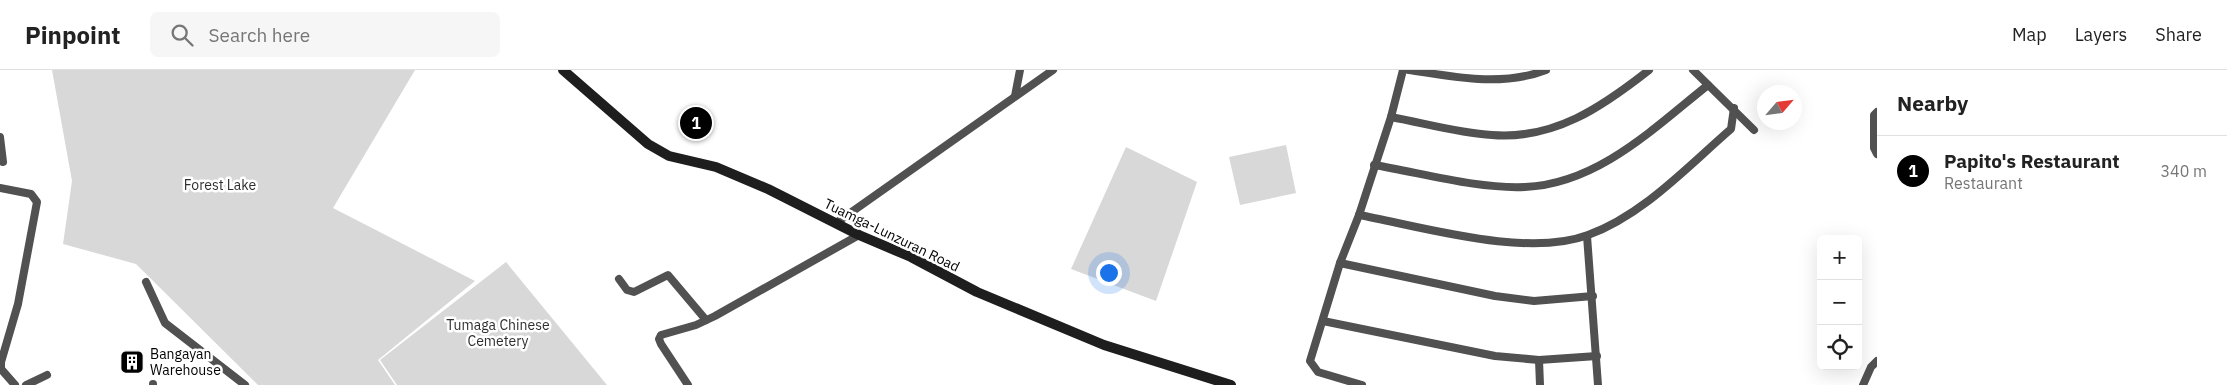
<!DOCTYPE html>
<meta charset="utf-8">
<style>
body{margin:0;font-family:"IBM Plex Sans",sans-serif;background:#f6f6f6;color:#222}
.controls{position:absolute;right:15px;bottom:15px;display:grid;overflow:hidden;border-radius:8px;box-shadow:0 5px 20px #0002}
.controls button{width:45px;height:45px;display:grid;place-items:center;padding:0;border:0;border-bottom:1px solid #e0e0e0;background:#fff;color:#222;font:25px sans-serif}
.compass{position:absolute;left:1757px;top:15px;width:45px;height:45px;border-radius:50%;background:#fff;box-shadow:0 5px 20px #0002;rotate:62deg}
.you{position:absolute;left:1108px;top:202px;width:18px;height:18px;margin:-12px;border:4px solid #fff;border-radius:50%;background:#1a73e8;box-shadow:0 0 0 8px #1a73e833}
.badge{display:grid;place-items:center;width:32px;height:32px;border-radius:50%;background:#000;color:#fff;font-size:16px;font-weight:700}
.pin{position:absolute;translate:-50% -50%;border:2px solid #fff;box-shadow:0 1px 5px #0006}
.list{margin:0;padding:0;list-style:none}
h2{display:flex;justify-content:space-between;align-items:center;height:65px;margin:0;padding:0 20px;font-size:21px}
h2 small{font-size:16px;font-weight:400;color:#767676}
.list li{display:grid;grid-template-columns:32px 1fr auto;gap:15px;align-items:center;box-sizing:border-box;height:70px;padding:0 20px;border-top:1px solid #e0e0e0}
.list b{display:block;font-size:19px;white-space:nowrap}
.list p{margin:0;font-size:16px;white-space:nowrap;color:#767676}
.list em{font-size:16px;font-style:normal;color:#767676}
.icon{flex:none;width:28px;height:28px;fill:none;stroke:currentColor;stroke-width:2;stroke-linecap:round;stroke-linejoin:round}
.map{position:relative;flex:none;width:1877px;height:315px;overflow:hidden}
header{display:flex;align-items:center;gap:30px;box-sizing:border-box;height:70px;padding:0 25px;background:#fff;border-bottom:1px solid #e0e0e0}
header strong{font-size:24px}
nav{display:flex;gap:28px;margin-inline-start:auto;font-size:18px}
.search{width:350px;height:45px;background:#f6f6f6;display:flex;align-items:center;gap:12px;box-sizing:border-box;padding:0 18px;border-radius:8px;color:#767676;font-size:19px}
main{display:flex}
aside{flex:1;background:#fff}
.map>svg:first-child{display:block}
.green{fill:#d8d8d8}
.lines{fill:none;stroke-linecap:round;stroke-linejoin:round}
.street{stroke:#515151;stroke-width:8}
.secondary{stroke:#1e1e1e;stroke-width:10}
.labels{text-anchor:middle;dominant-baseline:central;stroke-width:5;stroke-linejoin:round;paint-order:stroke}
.park-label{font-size:14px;fill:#2f2f2f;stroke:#fff}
.street-label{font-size:14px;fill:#000;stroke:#fff}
.poi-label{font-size:14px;fill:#000;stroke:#fff;text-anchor:start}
</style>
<header>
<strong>Pinpoint</strong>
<div class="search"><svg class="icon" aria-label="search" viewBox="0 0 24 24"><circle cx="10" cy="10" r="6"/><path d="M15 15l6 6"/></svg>Search here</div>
<nav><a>Map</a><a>Layers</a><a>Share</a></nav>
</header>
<main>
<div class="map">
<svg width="1877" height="315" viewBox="0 0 1877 315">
<rect width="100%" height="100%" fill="#fff"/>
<!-- green -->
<g class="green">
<path d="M52,0h363l-82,138 142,73 -97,79 17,25h-137l-122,-121 -73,-20 9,-63z"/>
<path d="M1286,75l10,48 -56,12 -11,-48z"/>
<path d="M1126,77l71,35 -41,119 -85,-32z"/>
<path d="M506,192l101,123h-210l-17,-25z"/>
</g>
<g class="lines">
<!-- street -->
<g class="street">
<path d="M1409,0c45,7 93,17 137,0"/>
<path d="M1693,0l61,60"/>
<path d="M1015,26l5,-26"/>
<path d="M1877,42l-3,3v33l3,6"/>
<path d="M1391,47c33,6 67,16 101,18 62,5 110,-28 157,-65"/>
<path d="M0,67l3,25"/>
<path d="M1374,95c48,8 103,24 151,22 73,-3 130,-60 183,-102"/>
<path d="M0,118l31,6 6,8 -19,102 -17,58v7l14,16"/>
<path d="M1359,145c64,12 168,43 229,20 55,-20 99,-68 143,-106l3,-21"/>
<path d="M836,153l217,-153"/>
<path d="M1587,166l11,149"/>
<path d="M1340,193l155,33 39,5 59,-5"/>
<path d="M619,209l8,11 7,2 34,-17 38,45"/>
<path d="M146,212l19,41 80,62"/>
<path d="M1323,251l172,35 44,4 58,-4"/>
<path d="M1539,290l1,25"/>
<path d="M26,315l21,-10"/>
<path d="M153,315v-1"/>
<path d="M688,315l-27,-41 -2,-5 2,-4 35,-10 19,-9 144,-81"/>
<path d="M1362,315l-44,-13 -8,-11 30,-98 19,-48 32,-98 12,-47"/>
<path d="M1863,315l8,-18 6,-6"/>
</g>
<!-- secondary -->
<path class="secondary" d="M563,0l85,74 21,12 47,11 52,22 91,46 52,22 66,35 127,53 127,40"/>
</g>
<!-- icons -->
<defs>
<g id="building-square" transform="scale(1.25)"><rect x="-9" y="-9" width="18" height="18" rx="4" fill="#000" stroke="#fff"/><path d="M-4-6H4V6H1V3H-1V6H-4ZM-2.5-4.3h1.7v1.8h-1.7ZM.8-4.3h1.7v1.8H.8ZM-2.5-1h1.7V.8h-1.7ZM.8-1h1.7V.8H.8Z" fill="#fff"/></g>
</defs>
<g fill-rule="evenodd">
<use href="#building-square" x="132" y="292"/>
</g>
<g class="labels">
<!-- park labels -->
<g class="park-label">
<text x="220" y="115">Forest Lake</text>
<text x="498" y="255">Tumaga Chinese<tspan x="498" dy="16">Cemetery</tspan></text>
</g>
<!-- street labels -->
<g class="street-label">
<text transform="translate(892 165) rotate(26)">Tuamga-Lunzuran Road</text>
</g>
<!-- poi labels -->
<g class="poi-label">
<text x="150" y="284">Bangayan<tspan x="150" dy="16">Warehouse</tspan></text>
</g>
</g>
</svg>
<div class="controls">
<button>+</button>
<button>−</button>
<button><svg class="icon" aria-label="locate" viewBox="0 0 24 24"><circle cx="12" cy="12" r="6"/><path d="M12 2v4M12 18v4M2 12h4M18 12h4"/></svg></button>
</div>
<svg class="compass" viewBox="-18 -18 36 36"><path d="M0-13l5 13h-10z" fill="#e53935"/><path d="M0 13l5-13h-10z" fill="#767676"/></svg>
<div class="you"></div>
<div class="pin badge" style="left:696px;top:53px">1</div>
</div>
<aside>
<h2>Nearby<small></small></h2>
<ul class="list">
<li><span class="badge">1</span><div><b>Papito's Restaurant</b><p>Restaurant</p></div><em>340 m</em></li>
</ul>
</aside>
</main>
